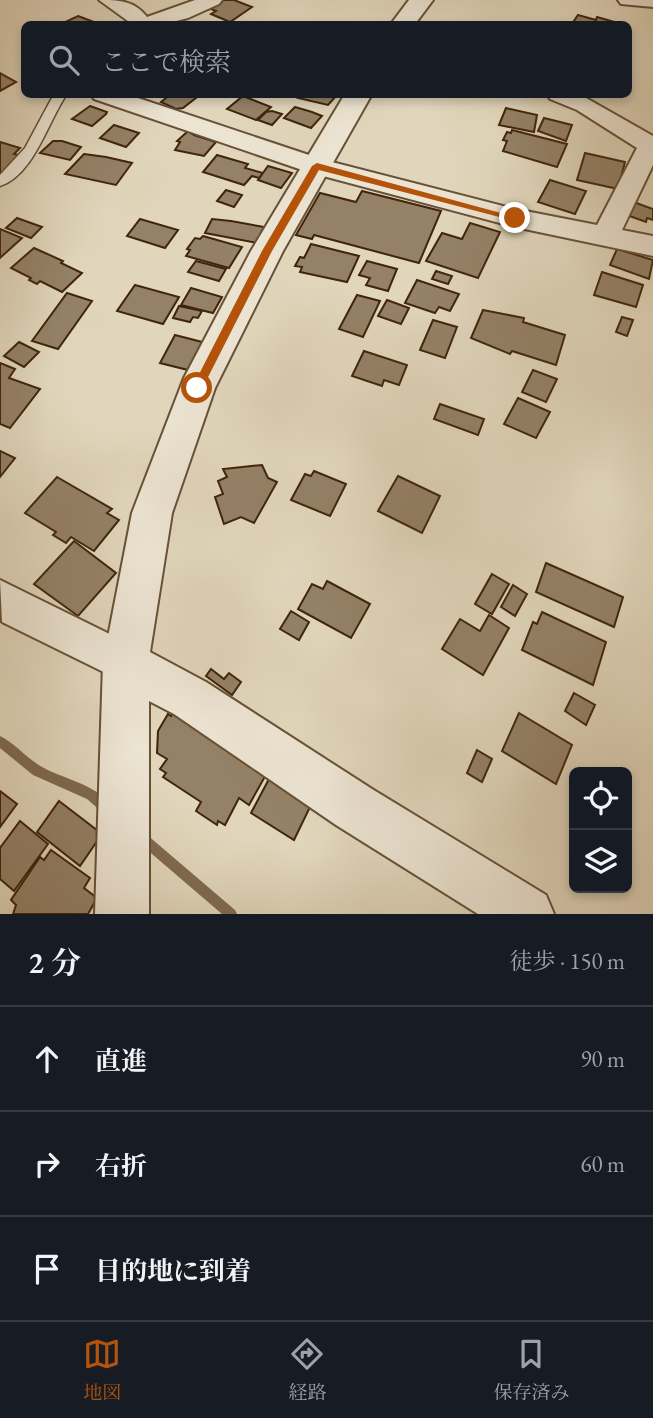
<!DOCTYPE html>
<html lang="ja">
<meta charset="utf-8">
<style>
body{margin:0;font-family:"EB Garamond","Noto Serif JP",serif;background:#242831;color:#f1f3f6}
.controls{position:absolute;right:21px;bottom:21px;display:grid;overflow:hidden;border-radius:10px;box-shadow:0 4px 10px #0003}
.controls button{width:63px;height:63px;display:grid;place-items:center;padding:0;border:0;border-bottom:2px solid #363941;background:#171b24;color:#f1f3f6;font:35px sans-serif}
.stop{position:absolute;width:21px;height:21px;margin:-16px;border:5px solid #b45309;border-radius:50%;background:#fff}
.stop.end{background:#b45309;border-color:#fff;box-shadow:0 2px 7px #0008}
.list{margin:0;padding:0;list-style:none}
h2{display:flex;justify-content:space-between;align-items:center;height:91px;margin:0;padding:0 28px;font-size:30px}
h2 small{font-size:23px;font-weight:400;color:#9ea1a6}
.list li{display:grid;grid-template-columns:46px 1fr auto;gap:21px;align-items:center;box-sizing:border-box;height:105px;padding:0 28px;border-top:2px solid #363941}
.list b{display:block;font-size:26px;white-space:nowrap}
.list em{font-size:23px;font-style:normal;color:#9ea1a6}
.icon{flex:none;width:38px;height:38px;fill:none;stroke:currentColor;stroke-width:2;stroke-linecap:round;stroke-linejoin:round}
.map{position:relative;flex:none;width:653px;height:914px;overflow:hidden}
.search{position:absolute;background:#171b24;box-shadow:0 4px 10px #0003;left:21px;right:21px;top:21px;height:77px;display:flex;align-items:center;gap:18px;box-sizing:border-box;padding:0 24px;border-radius:10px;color:#9ea1a6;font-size:26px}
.sheet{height:406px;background:#171b24}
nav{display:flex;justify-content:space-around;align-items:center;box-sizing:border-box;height:98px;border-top:2px solid #363941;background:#171b24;font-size:19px;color:#9ea1a6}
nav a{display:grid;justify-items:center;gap:4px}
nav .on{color:#b45309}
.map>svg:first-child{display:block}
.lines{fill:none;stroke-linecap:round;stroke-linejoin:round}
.stream{fill:#806b50;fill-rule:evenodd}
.building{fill:#948167;stroke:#40250a;stroke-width:2}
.service-casing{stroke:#685136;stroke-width:3}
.minor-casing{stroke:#685136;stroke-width:4}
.tertiary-casing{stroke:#685136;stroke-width:4}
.service{fill:#ece4d3;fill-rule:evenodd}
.minor{fill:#ece4d3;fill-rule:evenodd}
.tertiary{fill:#ece4d3;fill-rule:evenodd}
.route{fill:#b45309}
</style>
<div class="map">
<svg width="653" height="914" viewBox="0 0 653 914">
<rect width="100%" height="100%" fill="#e1d6bc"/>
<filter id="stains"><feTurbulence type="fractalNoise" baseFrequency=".00286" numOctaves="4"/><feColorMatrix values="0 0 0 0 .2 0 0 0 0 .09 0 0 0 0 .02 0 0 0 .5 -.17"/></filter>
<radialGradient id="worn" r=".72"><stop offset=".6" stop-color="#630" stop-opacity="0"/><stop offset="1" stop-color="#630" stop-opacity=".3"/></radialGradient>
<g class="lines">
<!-- stream -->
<g class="stream">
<path d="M0,736c16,8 28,24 44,32 22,12 56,17 69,41l-2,4 -4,2 -4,-2 -16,-14 -54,-24 -33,-27z"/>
<path d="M142,832l4,2 89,76 2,4h-15l-84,-72 -2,-4 2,-4z"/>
</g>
</g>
<!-- building -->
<g class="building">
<path d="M224,0h10l18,7 -22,15 -19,-8 5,-3 -5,-2z"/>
<path d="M578,15l18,5 1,-3 21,6 -46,1z"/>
<path d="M78,16l21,8h-38z"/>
<path d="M0,73l16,9 -16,9z"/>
<path d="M171,94h30l-18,14 -7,1 -15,-7z"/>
<path d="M302,94h33l2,1 -9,10 -30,-7z"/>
<path d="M243,96l28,11 -15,13 -29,-11z"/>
<path d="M90,106l17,6 -1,2 -14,12 -20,-7z"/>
<path d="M295,107l17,5 10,4 -11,12 -27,-10z"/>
<path d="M506,108l31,7 -3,17 -35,-7z"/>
<path d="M272,111l10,3 -10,11 -14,-5 8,-8z"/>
<path d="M544,118l28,7 -6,16 -28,-10z"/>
<path d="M114,125l25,8 -13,14 -26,-9z"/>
<path d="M512,130l55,14 -10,23 -54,-16 4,-10 -4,-1 4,-8 4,1z"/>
<path d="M188,131l6,4 22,7 -12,14 -29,-6 5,-8 -3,-1z"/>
<path d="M53,141h9l19,6 -11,13 -30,-7z"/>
<path d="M0,142l20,6 -6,6 8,2 -18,17 -4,-1z"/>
<path d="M585,153l40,9 -7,27 -41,-9z"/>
<path d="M84,154l22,3 26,6 -16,22 -51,-11z"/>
<path d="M217,155l31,9 -3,4 18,5 -4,5 -7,-2 -8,9 -41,-13z"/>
<path d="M268,166l24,7 -11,15 -23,-8z"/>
<path d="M550,180l36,11 -11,23 -37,-12z"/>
<path d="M226,190l16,5 -8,12 -17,-6z"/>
<path d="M362,191l79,20 -22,52 -105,-28 -2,4 -16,-4 24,-42 36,9z"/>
<path d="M628,200l25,9v11l-6,-2 -1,4 -25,-9z"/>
<path d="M17,218l25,9 -11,11 -25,-10z"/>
<path d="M140,219l38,11 -13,18 -38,-12z"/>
<path d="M212,219l19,2 33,6 -7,16 -52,-10z"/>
<path d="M470,223l30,9 -22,46 -52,-17 16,-28 20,6z"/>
<path d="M0,229l22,9 -22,20z"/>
<path d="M203,236l39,11 -13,21 -43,-12 4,-6 -3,-1 8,-11 5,1z"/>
<path d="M311,244l48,12 -12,26 -47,-10 2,-5 -7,-1 5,-9 4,1z"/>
<path d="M34,248l29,13 -2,2 21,10 -20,19 -22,-11 -3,3 -8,-4 2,-2 -20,-10z"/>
<path d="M617,249l36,11 -4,19 -39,-14z"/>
<path d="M196,261l30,8 -7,12 -31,-9z"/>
<path d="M367,261l30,8 -9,22 -22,-6 4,-7 -11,-3z"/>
<path d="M436,271l16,5 -4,8 -16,-5z"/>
<path d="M602,272l41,13 -7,22 -42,-12z"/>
<path d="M417,280l42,14 -9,17 -11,-4 -4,6 -30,-10z"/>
<path d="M135,285l44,12 -16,27 -46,-13z"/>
<path d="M191,288l31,9 -9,16 -32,-8z"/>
<path d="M67,293l25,8 -34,48 -26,-8z"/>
<path d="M357,295l23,6 -17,36 -24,-8z"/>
<path d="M387,300l22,8 -8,16 -23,-8z"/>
<path d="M179,306l23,5 -4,7 -5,-1 -3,5 -17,-4z"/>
<path d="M483,310l41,8 -1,4 42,13 -9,30 -44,-14 -2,3 -39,-16z"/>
<path d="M622,317l11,3 -6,16 -11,-4z"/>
<path d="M433,320l24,7 -12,31 -25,-8z"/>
<path d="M175,335l27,7 -14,28 -28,-7z"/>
<path d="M19,342l20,10 -15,15 -20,-11z"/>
<path d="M364,351l43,14 -8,20 -15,-5 -2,6 -30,-10z"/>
<path d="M0,363l15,6 -6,9 31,11 -30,39 -10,-4z"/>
<path d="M533,370l24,9 -11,23 -24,-10z"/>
<path d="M518,398l32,14 -14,26 -32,-14z"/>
<path d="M440,404l44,15 -6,16 -44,-16z"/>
<path d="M0,451l15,7 -15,19z"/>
<path d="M262,465l6,13 9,4 -23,41 -13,-6 -17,7 -9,-27 8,-3 -5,-13 9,-4 -4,-8z"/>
<path d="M314,471l32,13 -16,32 -39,-16 14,-26 6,2z"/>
<path d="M398,476l42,20 -18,37 -44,-22z"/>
<path d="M57,477l55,32 -5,4 12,7 -25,31 -23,-14 -5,6 -13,-8 3,-3 -31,-19z"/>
<path d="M74,541l42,32 -38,43 -44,-32z"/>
<path d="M546,563l77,34 -9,30 -78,-35z"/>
<path d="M492,574l17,10 -17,30 -17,-10z"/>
<path d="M327,581l43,23 -19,34 -53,-29 14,-25 11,5z"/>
<path d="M513,585l14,9 -12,22 -14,-9z"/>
<path d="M291,611l18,11 -10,18 -19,-11z"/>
<path d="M542,612l64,30 -13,43 -71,-35 11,-28 4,2z"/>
<path d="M489,615l20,13 -26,47 -41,-26 18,-30 20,12z"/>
<path d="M211,669l13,10 5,-6 12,9 -9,13 -26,-19z"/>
<path d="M574,693l21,12 -9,20 -21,-14z"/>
<path d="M174,711l94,60 -19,34 -10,-7 -14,27 -7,-4 -1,4 -21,-14 5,-9 -38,-25 3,-4 -6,-4 7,-10 -10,-6 1,-22 10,-17 3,2z"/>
<path d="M519,713l53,32 -16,39 -54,-33z"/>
<path d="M477,750l15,9 -10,23 -15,-9z"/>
<path d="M269,779l42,26 -17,35 -43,-27z"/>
<path d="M0,791l17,13 -17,23z"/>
<path d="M59,801l43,33 -22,32 -43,-34z"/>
<path d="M20,821l28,23 -34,47 -14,-12v-31z"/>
<path d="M51,850l39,28 -6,10 13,10 -9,16h-75l3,-9 -5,-5 29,-43 4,3z"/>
</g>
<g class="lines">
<!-- service casing -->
<g class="service-casing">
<path id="service" d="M54,94h13c-19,27 -33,81 -67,92v-11l25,-27z"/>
</g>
<!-- minor casing -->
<g class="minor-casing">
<g id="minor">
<path d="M99,0c19,0 35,0 48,17l48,-17h27l-3,4 -31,14 -23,6h-33z"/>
<path d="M618,0h35v7l-32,-3z"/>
<path d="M91,94h35l198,66 191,49 82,16 40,-77 -60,-38 -27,-11 -3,-5h32l74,42v29l-31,65 31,6v20l-138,-29 -207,-55 -214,-73z"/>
<path d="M0,580l140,69 6,14 -6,14 -14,6 -124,-61z"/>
</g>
</g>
<!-- tertiary casing -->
<g class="tertiary-casing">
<g id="tertiary">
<path d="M409,0h24l-18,24h-24z"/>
<path d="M345,94h27l-89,157 -68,137 -43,125 -22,139 56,30 166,107 174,106 8,19h-76l-142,-89 -162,-111 -25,-13v213h-54l8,-251 29,-150 52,-135 67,-127z"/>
</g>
</g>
<!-- service -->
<use href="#service" class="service"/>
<!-- minor -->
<use href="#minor" class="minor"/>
<!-- tertiary -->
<use href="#tertiary" class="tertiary"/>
</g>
<!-- route -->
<path class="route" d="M317,163l202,55 -4,3 -196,-51 -47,81 -71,140h-8l-1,-3 70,-137 50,-85z"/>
<rect width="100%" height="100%" filter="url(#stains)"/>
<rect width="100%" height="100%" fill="url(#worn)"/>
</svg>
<div class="controls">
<button><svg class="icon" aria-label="locate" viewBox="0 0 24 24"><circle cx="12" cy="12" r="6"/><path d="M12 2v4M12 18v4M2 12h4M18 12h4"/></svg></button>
<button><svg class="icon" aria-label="layers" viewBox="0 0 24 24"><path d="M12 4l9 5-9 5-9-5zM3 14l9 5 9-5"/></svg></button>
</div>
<div class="stop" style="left:197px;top:388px"></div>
<div class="stop end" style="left:515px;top:218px"></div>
<div class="search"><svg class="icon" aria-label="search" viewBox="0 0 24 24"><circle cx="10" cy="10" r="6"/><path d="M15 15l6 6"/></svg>ここで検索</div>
</div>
<section class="sheet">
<h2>2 分<small>徒歩 · 150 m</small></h2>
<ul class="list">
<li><svg class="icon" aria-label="ahead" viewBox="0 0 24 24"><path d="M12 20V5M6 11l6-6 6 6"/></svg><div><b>直進</b></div><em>90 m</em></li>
<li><svg class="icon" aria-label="right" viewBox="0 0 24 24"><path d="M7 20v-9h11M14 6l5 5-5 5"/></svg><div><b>右折</b></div><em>60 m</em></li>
<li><svg class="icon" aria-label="arrive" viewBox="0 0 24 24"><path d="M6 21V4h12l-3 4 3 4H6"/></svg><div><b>目的地に到着</b></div></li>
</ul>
</section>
<nav>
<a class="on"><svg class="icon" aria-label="map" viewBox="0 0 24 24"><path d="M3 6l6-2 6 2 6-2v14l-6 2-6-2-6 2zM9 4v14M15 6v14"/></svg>地図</a>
<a><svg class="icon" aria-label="directions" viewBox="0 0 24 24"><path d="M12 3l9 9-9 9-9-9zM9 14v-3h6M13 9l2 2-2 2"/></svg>経路</a>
<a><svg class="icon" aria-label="saved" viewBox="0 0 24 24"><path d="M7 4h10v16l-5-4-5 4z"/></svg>保存済み</a>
</nav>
